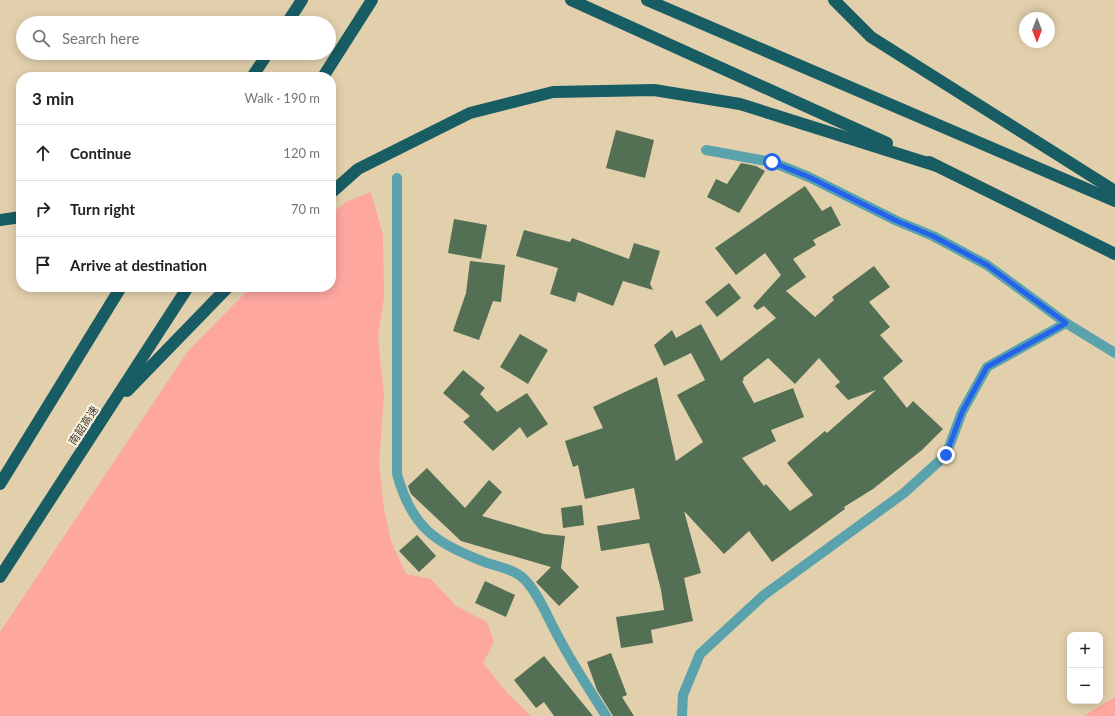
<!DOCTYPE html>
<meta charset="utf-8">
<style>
body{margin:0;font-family:Lato,"Noto Sans SC",sans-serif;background:#f2f2f2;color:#222}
.controls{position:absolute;right:12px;bottom:12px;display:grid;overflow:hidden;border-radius:8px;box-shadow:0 2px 10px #0003}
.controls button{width:36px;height:36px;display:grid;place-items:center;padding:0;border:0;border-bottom:1px solid #e0e0e0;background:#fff;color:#222;font:20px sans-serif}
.compass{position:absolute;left:1019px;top:12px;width:36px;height:36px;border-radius:50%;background:#fff;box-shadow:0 2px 10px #0003;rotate:180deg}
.stop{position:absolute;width:12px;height:12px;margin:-9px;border:3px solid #2563eb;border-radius:50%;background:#fff}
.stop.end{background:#2563eb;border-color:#fff;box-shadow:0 1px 4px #0008}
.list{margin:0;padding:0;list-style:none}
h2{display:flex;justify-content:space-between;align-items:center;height:52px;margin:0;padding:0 16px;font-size:17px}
h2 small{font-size:13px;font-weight:400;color:#767676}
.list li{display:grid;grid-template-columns:26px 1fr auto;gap:12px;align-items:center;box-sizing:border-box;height:56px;padding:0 16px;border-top:1px solid #e0e0e0}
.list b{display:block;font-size:15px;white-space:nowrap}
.list em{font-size:13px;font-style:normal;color:#767676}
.icon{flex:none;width:22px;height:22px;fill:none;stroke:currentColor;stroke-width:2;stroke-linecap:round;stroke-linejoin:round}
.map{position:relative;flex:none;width:1115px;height:716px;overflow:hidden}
.search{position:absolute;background:#fff;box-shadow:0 2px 10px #0003;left:16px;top:16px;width:320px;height:44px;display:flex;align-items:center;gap:10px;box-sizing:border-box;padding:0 14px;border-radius:22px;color:#767676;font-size:15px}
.panel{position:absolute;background:#fff;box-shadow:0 2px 10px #0003;left:16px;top:72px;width:320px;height:220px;border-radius:16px}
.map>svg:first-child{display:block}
.green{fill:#fda79f}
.building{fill:#536f54;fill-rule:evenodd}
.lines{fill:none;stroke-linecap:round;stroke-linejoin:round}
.minor{stroke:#5aa3ac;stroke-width:10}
.tertiary{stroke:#5aa3ac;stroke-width:10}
.motorway{stroke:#185c64;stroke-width:12}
.route{stroke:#2563eb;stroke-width:5}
.labels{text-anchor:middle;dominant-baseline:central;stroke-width:4;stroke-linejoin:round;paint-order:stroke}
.street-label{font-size:11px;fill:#3e3729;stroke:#fbf2e0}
</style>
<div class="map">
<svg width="1115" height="716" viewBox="0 0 1115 716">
<rect width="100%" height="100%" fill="#e2d0ac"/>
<!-- green -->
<g class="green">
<path d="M371,192l12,43 1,62 -6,40 6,58 -5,69 5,44 7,33 15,33 25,5 25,27 31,16 7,20 -11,21 25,31 23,22h-531v-84l188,-281 63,-64h80v-73l15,-12z"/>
<path d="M1115,697v19h-31z"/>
</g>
<!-- building -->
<g class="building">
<path d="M616,130l38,10 -9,38 -39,-10z"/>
<path d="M741,163l15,3 9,5 -26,42 -32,-16 9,-18 11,5z"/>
<path d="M805,186l17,25 9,-5 10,19 -28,15 3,5 -23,14 13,18 -20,14 29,26 19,-17 -2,-3 42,-31 16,21 -21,15 21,25 -10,8 23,26 -20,17 24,30 6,-7 30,28 -21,21 -49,39 -29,18 1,2 -73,53 -23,-31 -25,23 -40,-43 17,62 -17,5 9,43 -42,9 2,13 -32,5 -5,-31 48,-7 -3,-20 -12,-47 -48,8 -4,-25 43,-7 -6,-31 -49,11 -7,-34 -5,2 -8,-26 38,-13 -10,-21 64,-30 19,84 27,-19 -26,-47 28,-15 -14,-27 -27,13 -10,-21 18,-15 4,8 25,-14 20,37 55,-43 -12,-12 -7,4 -4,-4 28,-31 -16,-22 -29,22 -21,-27zM768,358l27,26 24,-26 21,24 -5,4 13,14 28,-10 -49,43 -2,-2 -38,32 26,32 -23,16 -24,-27 -2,2 -22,-28 34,-17 -5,-11 33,-13 -11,-29 -39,15 -12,-22 2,-1 -1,-2z"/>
<path d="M454,219l33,6 -6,34 -33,-6z"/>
<path d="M524,230l46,12 2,-4 57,21 5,-16 26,8 -10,33 3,6 -30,-9 -10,25 -35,-14 -3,10 -25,-8 8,-26 -42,-12z"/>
<path d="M470,261l35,4 -4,37 -8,-1 -14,39 -26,-9 13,-38z"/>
<path d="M729,283l12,15 -24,19 -12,-15z"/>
<path d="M520,334l28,16 -20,34 -28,-17z"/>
<path d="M463,370l22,18 -5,6 17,18 30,-19 21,31 -21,14 -7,-11 -27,24 -30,-29 7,-6 -27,-23z"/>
<path d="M427,468l38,40 24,-28 13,12 -20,24 62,18 21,2 -4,32 18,19 -20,19 -23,-24 15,-15 -90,-26 -50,-47 -3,-8z"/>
<path d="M582,505l2,20 -21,3 -2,-20z"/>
<path d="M417,535l19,21 -17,16 -20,-21z"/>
<path d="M485,581l30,14 -9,22 -31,-14z"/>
<path d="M611,653l16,42 -5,2 12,19h-21l-16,-26 -10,-28z"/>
<path d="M544,656l49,60h-39l-10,-14 -8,6 -22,-28z"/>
</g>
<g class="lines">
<!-- minor -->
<g class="minor">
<path d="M706,150l66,12 37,15 88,44 36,15 54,29 79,58 49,30"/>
<path d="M682,716l1,-21 17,-41 64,-59 140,-102 42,-38 16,-43 25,-45 79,-44"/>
</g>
<!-- tertiary -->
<path class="tertiary" d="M397,178v296c15,55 39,69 90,89 13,4 29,7 38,17 14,14 24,41 34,58 14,27 31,52 47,78"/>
<!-- motorway -->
<g class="motorway">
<path d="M571,0l316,143"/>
<path d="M647,0l468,201"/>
<path d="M834,0l37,37 244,154"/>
<path d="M287,23l15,-23"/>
<path d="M252,77l16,-24"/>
<path d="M323,77l49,-77"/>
<path d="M929,162l186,92"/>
<path d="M331,193l27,-24 112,-56 83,-21 101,-2 86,14 197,62"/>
<path d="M0,220l21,-3"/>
<path d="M127,391l101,-104"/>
<path d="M0,484l121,-197"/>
<path d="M0,577l188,-290"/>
</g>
</g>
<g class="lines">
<!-- route -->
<path class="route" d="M772,162l37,15 88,44 36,15 54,29 79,58 -79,44 -25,45 -16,43"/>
</g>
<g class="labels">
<!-- street labels -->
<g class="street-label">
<text transform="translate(83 425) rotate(-57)">南韶高速</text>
</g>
</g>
</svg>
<div class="controls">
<button>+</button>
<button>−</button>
</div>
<svg class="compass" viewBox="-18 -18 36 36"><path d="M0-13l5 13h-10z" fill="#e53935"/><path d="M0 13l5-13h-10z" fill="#767676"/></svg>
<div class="stop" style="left:772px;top:162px"></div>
<div class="stop end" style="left:946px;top:455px"></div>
<div class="search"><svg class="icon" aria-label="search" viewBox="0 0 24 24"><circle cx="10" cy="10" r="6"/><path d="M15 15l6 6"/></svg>Search here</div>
<section class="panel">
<h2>3 min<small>Walk · 190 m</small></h2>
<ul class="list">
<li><svg class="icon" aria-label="ahead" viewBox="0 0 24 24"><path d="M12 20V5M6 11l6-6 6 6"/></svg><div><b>Continue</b></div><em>120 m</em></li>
<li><svg class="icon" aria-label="right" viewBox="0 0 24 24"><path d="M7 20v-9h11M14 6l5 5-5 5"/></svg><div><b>Turn right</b></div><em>70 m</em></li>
<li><svg class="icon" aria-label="arrive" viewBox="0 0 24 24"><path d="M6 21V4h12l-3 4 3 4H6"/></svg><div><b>Arrive at destination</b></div></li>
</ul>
</section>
</div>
